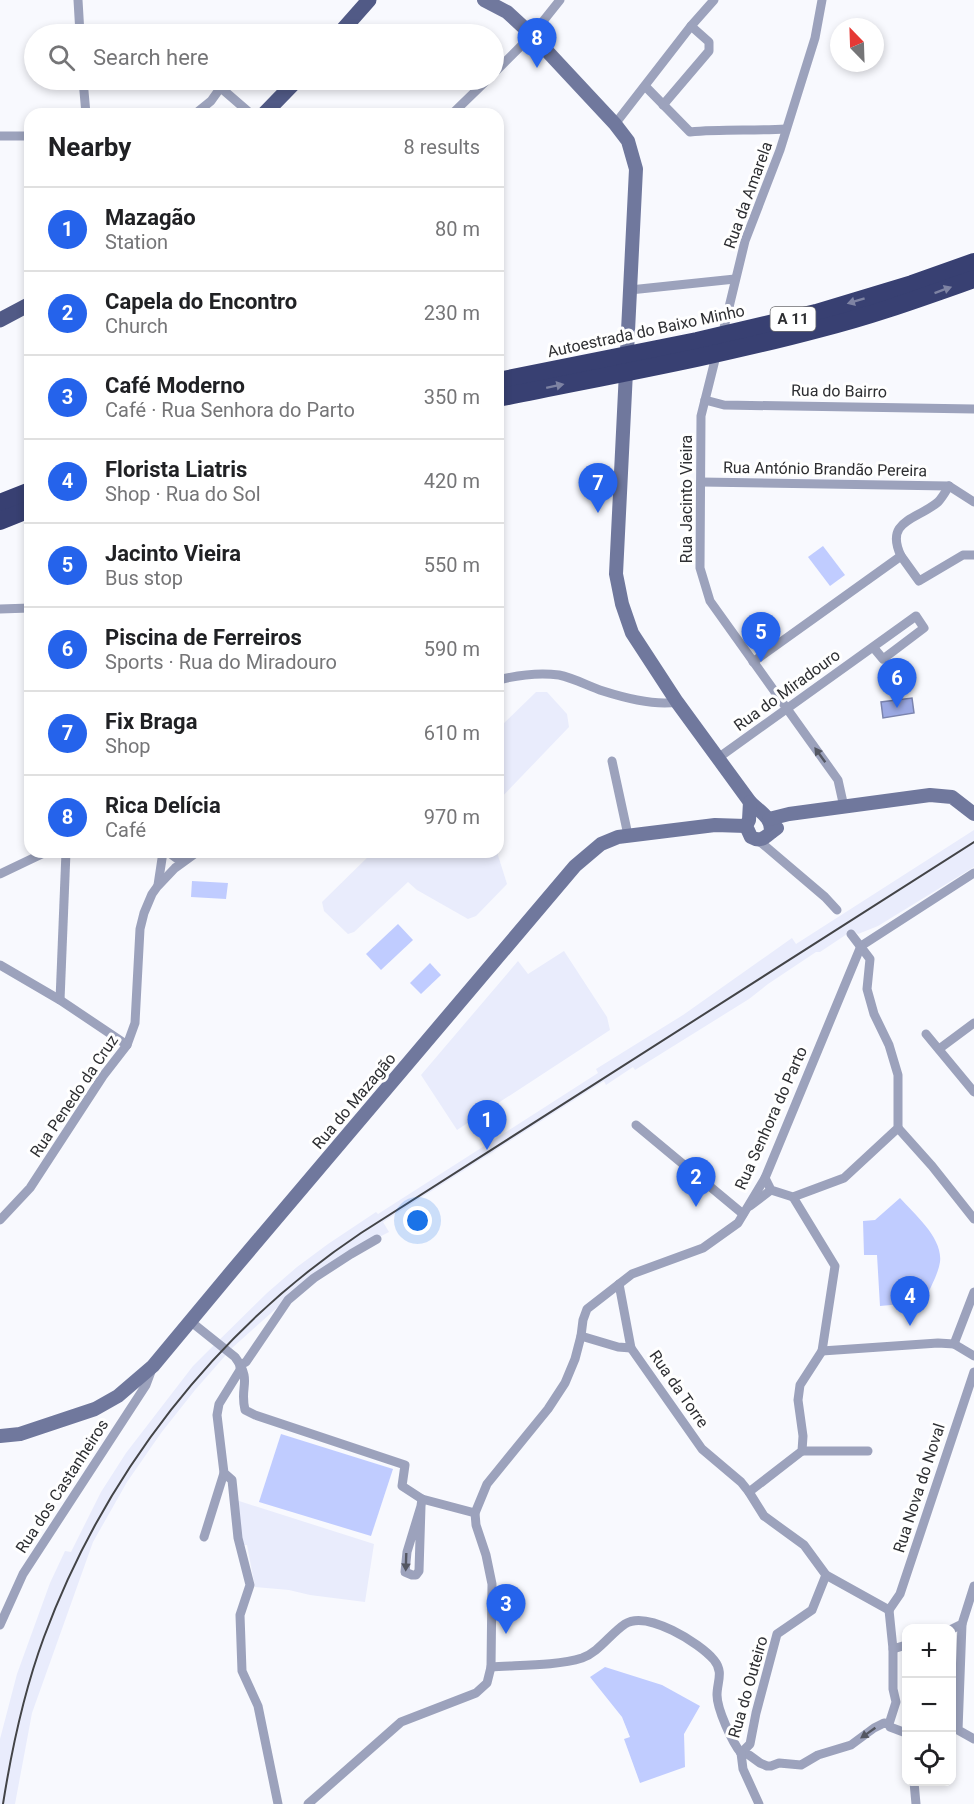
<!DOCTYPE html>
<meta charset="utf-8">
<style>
body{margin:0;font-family:Roboto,sans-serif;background:#f2f2f2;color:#202124}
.controls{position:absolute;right:18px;bottom:18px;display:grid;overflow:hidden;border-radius:12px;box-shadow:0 3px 9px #0003}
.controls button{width:54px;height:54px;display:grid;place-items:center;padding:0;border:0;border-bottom:2px solid #e0e0e0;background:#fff;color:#202124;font:30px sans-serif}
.compass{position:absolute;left:830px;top:18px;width:54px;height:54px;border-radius:50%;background:#fff;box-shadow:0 3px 9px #0003;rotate:337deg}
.you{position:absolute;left:418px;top:1221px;width:21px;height:21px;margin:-15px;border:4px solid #fff;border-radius:50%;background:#1a73e8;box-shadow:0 0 0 9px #1a73e833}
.badge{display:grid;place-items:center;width:39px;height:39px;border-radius:50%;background:#2563eb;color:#fff;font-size:20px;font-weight:700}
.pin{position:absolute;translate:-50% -50px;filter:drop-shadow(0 2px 3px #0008)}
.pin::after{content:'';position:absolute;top:32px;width:21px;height:18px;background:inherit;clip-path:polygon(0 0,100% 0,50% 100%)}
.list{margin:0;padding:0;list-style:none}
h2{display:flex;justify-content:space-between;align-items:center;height:78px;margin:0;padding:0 24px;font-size:26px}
h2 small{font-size:20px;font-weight:400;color:#757577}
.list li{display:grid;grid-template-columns:39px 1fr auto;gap:18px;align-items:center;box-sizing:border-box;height:84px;padding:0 24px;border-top:2px solid #e0e0e0}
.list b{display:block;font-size:22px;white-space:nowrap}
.list p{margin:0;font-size:20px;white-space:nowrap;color:#757577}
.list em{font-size:20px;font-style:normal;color:#757577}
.icon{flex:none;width:33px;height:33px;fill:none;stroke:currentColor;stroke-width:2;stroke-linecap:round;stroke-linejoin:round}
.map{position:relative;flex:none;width:974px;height:1804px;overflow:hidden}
.search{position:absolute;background:#fff;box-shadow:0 3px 9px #0003;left:24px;top:24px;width:480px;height:66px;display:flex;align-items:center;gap:15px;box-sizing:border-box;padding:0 21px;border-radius:33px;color:#757577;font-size:22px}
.panel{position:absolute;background:#fff;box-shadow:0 3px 9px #0003;left:24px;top:108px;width:480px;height:750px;border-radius:18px}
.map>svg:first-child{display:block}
.built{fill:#e9ecfc}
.green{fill:#c0ccff}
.water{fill:#9ca9e3;stroke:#7b84ae;stroke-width:1.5}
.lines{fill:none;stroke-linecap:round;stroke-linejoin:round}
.street{stroke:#9ca2bc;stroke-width:9}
.secondary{stroke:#70789d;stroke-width:14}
.primary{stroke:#515a86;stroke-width:15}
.highway{stroke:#384072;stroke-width:18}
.rail{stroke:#434447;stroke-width:2}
.oneway{fill:#7e83a3}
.oneway2{fill:#545762}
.labels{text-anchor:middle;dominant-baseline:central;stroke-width:6;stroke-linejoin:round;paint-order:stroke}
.shield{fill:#fff;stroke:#6d6d70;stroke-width:1.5}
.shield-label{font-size:15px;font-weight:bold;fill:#2e2f32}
.street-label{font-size:16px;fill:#2e2f32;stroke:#fff}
</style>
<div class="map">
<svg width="974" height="1804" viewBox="0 0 974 1804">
<rect width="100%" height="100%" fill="#f8f9fe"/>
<!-- built -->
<g class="built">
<path d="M536,692h11l20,22 2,13 -71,74v-72z"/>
<path d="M974,830v37l-96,59 -20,8 -5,-4 -33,22h-4l-48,32 -19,15 -114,71 -2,-3 -27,18 -2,-4 -221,141 6,10 -41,21 -50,36 -66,59 -37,42 -34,43 -34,49 -34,60 -61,171 -17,91h-15v-65l17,-65 33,-91 15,-32 6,1 30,-60 25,-39 67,-87 12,-12 62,-61 30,-26 31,-23 48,-32 2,2 220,-141 -2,-4 87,-54 109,-77 4,6z"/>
<path d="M373,852h124l10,32 -31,32 -8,3 -51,-29 -9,-8 -54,50 -6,2 -24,-23 -2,-9z"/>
<path d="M564,951l43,66 3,13 -153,100 -36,-55 97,-114 10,13z"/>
<path d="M236,1500l138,44 -9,58 -55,-7 -21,-5 -34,-3 -8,-42h-5z"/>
</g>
<!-- green -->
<g class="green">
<path d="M823,546l22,29 -15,11 -22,-29z"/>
<path d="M192,881l36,2 -2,16 -35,-2z"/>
<path d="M398,924l15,16 -32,30 -15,-16z"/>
<path d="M430,963l11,12 -20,19 -11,-11z"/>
<path d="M900,1198c15,17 43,40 40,64 -2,13 -11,28 -16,40l-44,4 -3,-51h-13l-1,-34 12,-1z"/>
<path d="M281,1434l112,35 -22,67 -112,-34z"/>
<path d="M605,1667l57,18 38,21 -16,28 1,33 -45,16 -16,-44 6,-2 -8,-20 -32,-40z"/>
</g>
<!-- water -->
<path class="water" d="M912,698l2,15 -31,5 -2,-16z"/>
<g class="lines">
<!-- street -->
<g class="street">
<path d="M78,0l2,34"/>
<path d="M494,73l38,-38 28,-35"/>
<path d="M83,80l3,34"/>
<path d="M645,86l45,46c32,-3 64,-1 96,-3"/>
<path d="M221,88l30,26"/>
<path d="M663,105l46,-54v-9l-18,-16"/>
<path d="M195,114l16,-13 15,-21"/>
<path d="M452,114l35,-34"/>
<path d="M615,124l76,-98 23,-26"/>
<path d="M0,136h30"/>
<path d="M630,290l105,-11"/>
<path d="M722,336l23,-95 35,-91 35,-112 7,-38"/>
<path d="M717,352l-16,64 -1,152 10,33 128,179 6,27"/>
<path d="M705,400l19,5 250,4"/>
<path d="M701,482l248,4"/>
<path d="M949,486l25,16"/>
<path d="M901,556c-17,-36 16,-36 37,-54 4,-4 8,-11 11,-16"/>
<path d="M0,609l30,-1"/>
<path d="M753,662l148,-106 18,25 44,-26h11"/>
<path d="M498,680c20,-5 40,-8 61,-5 15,3 29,11 44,16 22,7 51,15 74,11"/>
<path d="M718,758c66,-48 132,-95 198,-142l8,12 -41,31 -10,-12"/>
<path d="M612,761l16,74"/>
<path d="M758,840l67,57 12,13"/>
<path d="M168,852l8,6h11"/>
<path d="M0,874l46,-22"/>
<path d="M158,885l5,-33"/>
<path d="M861,946l113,-73"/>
<path d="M0,965l60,35 67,45"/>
<path d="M60,1000l6,-148"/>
<path d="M926,1034l48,58"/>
<path d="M939,1049l35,-26"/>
<path d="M636,1125l107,89"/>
<path d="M898,1128l34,38 42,53"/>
<path d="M765,1178l6,12 22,7 51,-19 54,-50v-53l-9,-30 -15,-31 -7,-25 3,-30 -19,-25"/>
<path d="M750,1206l21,-16"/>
<path d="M0,1220l30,-32 73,-112 24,-31 8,-22 5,-94 4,-16 8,-19 5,-7 18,-19 22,-16"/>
<path d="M619,1284l12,64 71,101 39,33 8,10 15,24 40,29 22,30 63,35"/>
<path d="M190,1321l45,36c18,25 4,28 10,53l10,5 150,50 -3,21 20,13 53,14"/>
<path d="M581,1336l37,11 13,1"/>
<path d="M954,1344l20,12"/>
<path d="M822,1351l116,-8 16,1 20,-52"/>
<path d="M802,1451h66"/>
<path d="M749,1492l53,-41 1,-15 -5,-36 2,-15 22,-34 13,-85 -42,-69"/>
<path d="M421,1506l-14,46 -2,20 7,3h4l3,-4 2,-65 1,-7"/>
<path d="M204,1537l20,-64"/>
<path d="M889,1610l11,-16 74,-222"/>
<path d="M889,1610l4,39 13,-4"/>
<path d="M962,1624l-4,106 16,9"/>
<path d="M0,1625l23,-51 123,-189 6,-16"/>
<path d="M952,1629l10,-5 12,-38"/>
<path d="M491,1667c27,-2 66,-1 91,-9 17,-6 28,-24 43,-34 22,-14 75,19 89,36 10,12 3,22 3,35 0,14 15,47 24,58"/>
<path d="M889,1724l1,3 16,6"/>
<path d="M741,1753l8,2 11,8 7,3h4l8,-3 22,2 17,-10 33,-10 23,-17 10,-5 5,1 7,-22 -3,-13v-40"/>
<path d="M741,1753l9,-9 6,-31 21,-79 35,-24 14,-35"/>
<path d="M741,1753l2,16 16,35"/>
<path d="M914,1782l2,22"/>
<path d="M278,1804l-20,-98 -16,-35 -2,-56 10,-30 -12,-47 -6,-58 -8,-7 -7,-58 2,-11 21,-34v-5l6,-3 42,-62 26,-22 37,-24 26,-15"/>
<path d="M308,1804l93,-82 75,-29 11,-10 4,-16 1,-83 -6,-29 -10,-30 -1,-12 12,-29 61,-75 17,-26 10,-24 6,-23 2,-16 4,-11 45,-35 71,-26 35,-25 27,-45 96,-232"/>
</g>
<!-- secondary -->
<g class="secondary">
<path d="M484,0l23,12 25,23 83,89 13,17 8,28 -20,405 6,30 10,29 45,69 73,100c10,10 22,15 21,30"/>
<path d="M750,802l-1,18 -3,6 5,11c12,7 16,-3 26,-9"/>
<path d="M769,819l20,-5 141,-19 22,2 22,17"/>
<path d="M0,1436l20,-2 75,-25 23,-13 35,-30 79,-95 343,-405 26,-22 17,-7 97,-12 31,1"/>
</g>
<!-- primary -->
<g class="primary">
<path d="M339,34l30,-34"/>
<path d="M264,114l33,-34"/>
<path d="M0,320l30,-16"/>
</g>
<!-- highway -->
<g class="highway">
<path d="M498,381l199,-40 119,-28 96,-29 62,-22"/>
<path d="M498,398c107,-22 215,-41 320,-69 53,-13 105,-32 156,-50"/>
<path d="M0,503l30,-12"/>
<path d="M0,521l30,-12"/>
</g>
<!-- rail -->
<path class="rail" d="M3,1804c9,-57 21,-113 41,-167 61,-164 172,-307 317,-404l613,-391"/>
</g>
<!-- one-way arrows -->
<defs><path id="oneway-solid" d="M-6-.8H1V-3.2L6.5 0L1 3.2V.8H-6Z" transform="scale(1.5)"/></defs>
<g class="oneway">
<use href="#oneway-solid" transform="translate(943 290) rotate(-20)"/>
<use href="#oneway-solid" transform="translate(856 301) rotate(163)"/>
<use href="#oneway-solid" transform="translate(555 386) rotate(-12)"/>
</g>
<g class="oneway2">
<use href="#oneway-solid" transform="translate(820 755) rotate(-126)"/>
<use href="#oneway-solid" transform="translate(406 1562) rotate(92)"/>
<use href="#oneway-solid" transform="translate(868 1733) rotate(145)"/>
</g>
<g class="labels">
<!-- shield labels -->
<rect class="shield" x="770.5" y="307" width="45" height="24" rx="4.5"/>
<g class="shield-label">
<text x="793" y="319">A 11</text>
</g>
<!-- street labels -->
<g class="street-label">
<text transform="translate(748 195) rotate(-70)">Rua da Amarela</text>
<text transform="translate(646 331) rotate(-12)">Autoestrada do Baixo Minho</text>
<text transform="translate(839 391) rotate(1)">Rua do Bairro</text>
<text transform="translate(825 469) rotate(1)">Rua António Brandão Pereira</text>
<text transform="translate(686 499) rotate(-90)">Rua Jacinto Vieira</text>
<text transform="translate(787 690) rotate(-36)">Rua do Miradouro</text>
<text transform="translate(74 1096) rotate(-56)">Rua Penedo da Cruz</text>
<text transform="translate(354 1101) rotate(-50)">Rua do Mazagão</text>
<text transform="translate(771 1118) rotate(-66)">Rua Senhora do Parto</text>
<text transform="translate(679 1389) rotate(55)">Rua da Torre</text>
<text transform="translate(62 1486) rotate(-57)">Rua dos Castanheiros</text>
<text transform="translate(919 1488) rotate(-72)">Rua Nova do Noval</text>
<text transform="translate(748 1687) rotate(-74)">Rua do Outeiro</text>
</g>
</g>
</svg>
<div class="controls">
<button>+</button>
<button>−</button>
<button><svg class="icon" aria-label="locate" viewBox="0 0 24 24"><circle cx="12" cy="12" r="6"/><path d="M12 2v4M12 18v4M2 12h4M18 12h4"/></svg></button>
</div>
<svg class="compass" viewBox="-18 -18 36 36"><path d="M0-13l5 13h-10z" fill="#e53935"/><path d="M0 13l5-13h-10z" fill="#757577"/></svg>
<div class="you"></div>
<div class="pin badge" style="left:487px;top:1150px">1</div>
<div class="pin badge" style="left:696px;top:1207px">2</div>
<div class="pin badge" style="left:506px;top:1634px">3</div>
<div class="pin badge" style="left:910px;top:1326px">4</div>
<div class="pin badge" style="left:761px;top:662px">5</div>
<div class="pin badge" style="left:897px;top:708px">6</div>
<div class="pin badge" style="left:598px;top:513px">7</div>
<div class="pin badge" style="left:537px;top:68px">8</div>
<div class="search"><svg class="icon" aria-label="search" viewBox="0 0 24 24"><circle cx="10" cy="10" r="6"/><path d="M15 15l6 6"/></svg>Search here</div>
<section class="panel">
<h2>Nearby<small>8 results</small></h2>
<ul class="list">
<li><span class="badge">1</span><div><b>Mazagão</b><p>Station</p></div><em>80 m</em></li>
<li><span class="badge">2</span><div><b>Capela do Encontro</b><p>Church</p></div><em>230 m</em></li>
<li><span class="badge">3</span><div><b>Café Moderno</b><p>Café · Rua Senhora do Parto</p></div><em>350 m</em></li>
<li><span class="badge">4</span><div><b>Florista Liatris</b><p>Shop · Rua do Sol</p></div><em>420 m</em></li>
<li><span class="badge">5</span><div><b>Jacinto Vieira</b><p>Bus stop</p></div><em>550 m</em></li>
<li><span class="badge">6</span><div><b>Piscina de Ferreiros</b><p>Sports · Rua do Miradouro</p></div><em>590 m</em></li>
<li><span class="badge">7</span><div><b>Fix Braga</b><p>Shop</p></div><em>610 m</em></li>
<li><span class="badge">8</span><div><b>Rica Delícia</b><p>Café</p></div><em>970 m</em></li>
</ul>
</section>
</div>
